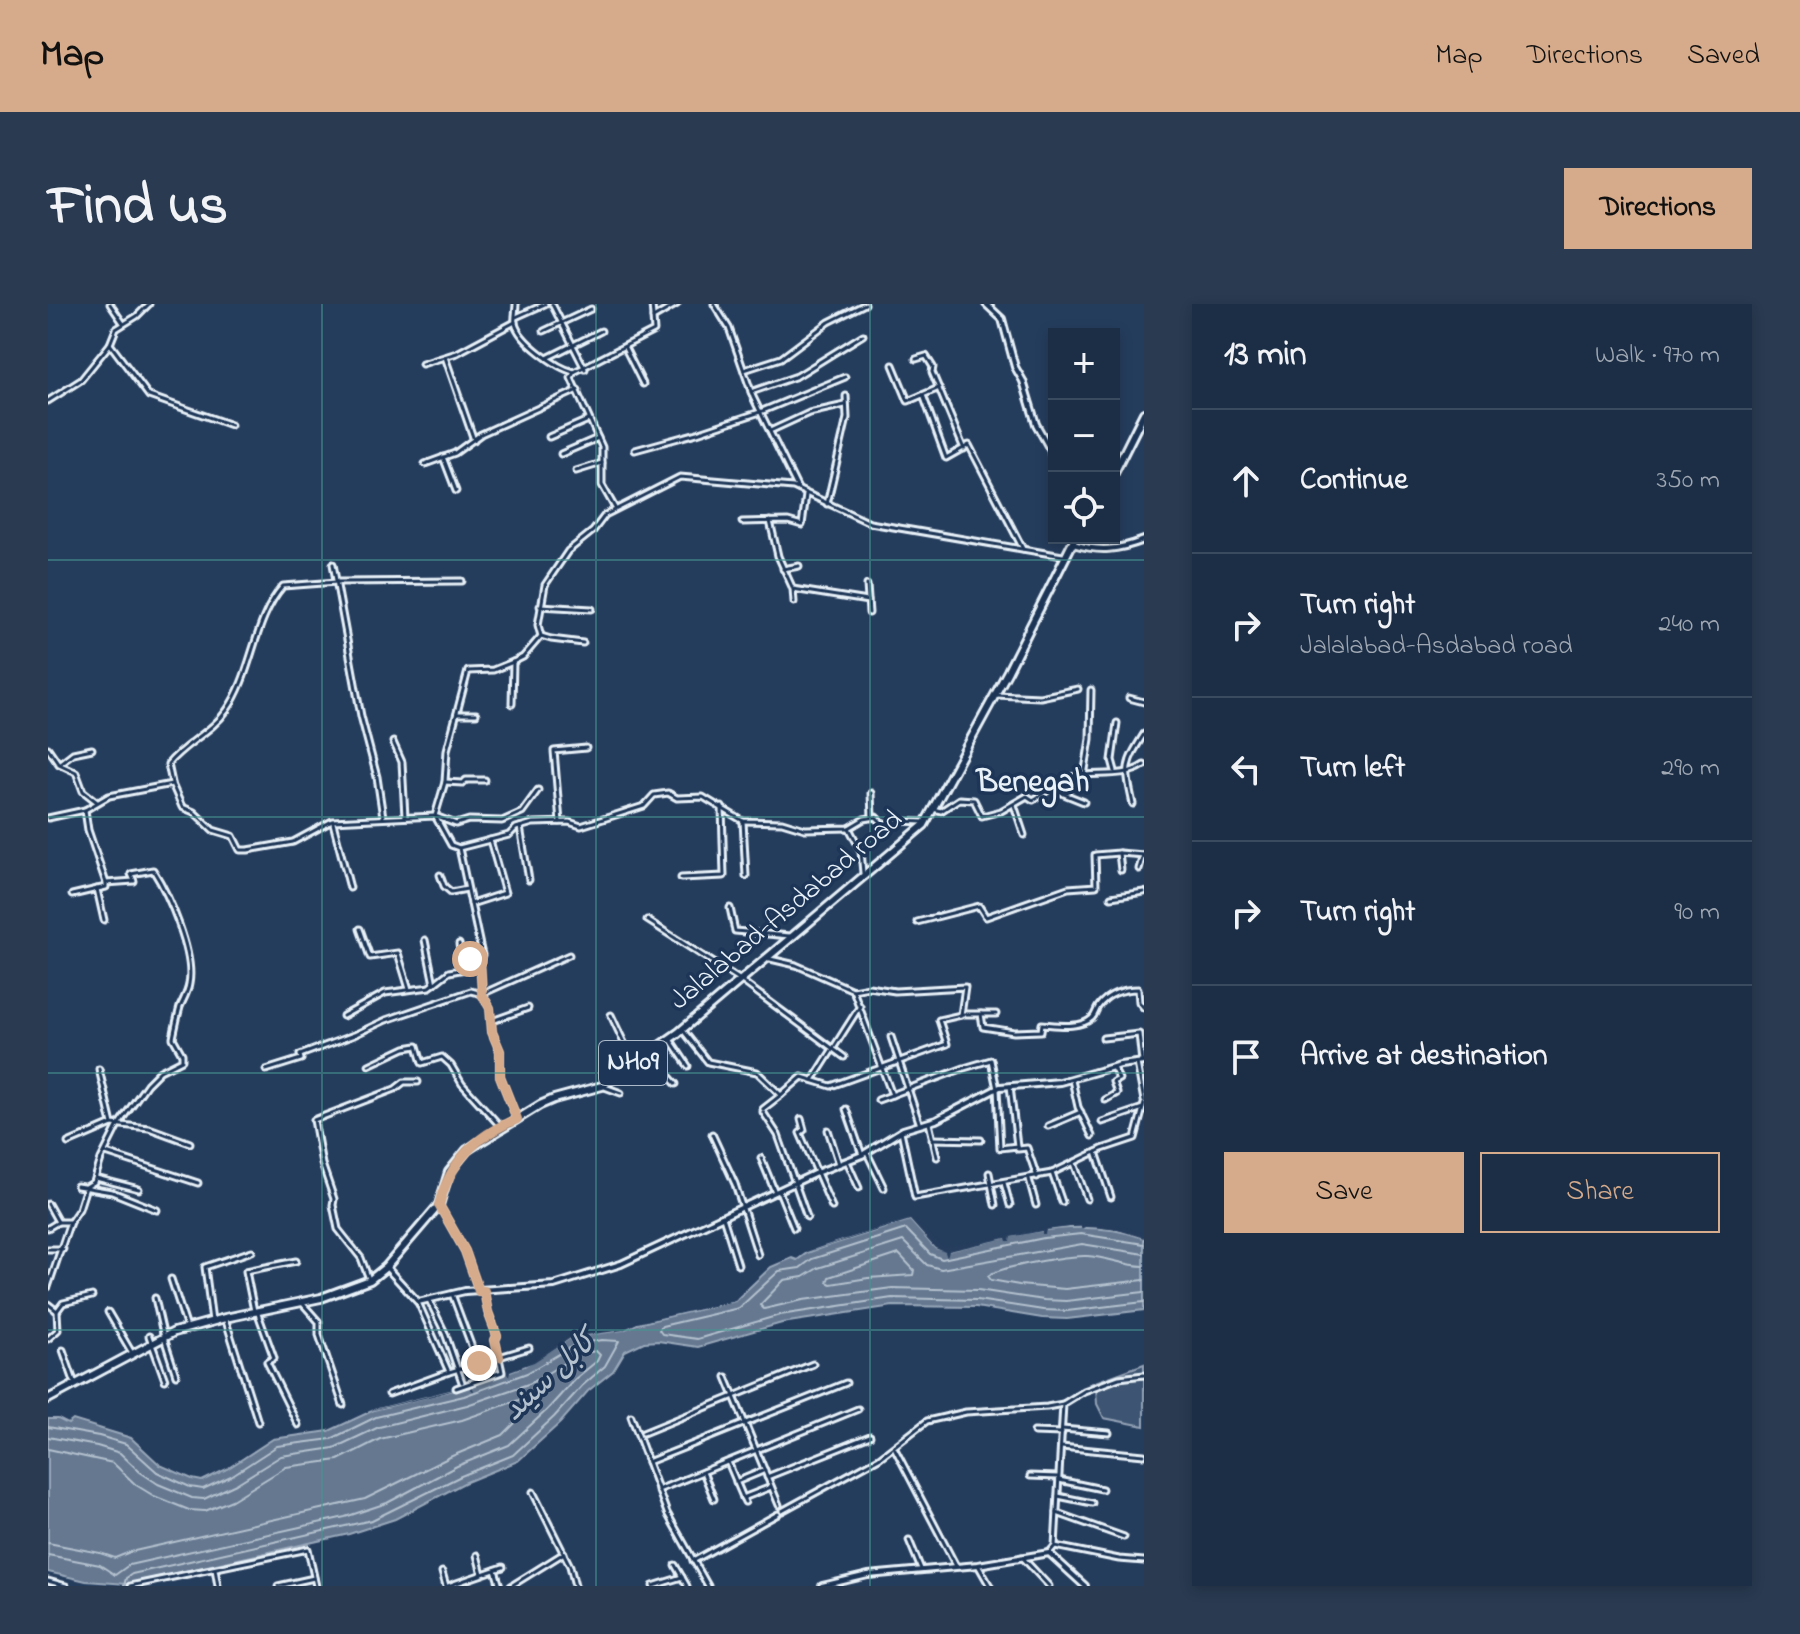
<!DOCTYPE html>
<meta charset="utf-8">
<style>
body{margin:0;font-family:"Indie Flower","Playpen Sans Arabic",sans-serif;background:#293a51;color:#f1f3f6}
.controls{position:absolute;right:24px;top:24px;display:grid;overflow:hidden;border-radius:0px;box-shadow:0 4px 12px #0003}
.controls button{width:72px;height:72px;display:grid;place-items:center;padding:0;border:0;border-bottom:2px solid #3a4a5f;background:#1c2e46;color:#f1f3f6;font:40px sans-serif}
.stop{position:absolute;width:24px;height:24px;margin:-18px;border:6px solid #d6ab8b;border-radius:50%;background:#fff}
.stop.end{background:#d6ab8b;border-color:#fff;box-shadow:0 2px 8px #0008}
.list{margin:0;padding:0;list-style:none}
h2{display:flex;justify-content:space-between;align-items:center;height:104px;margin:0;padding:0 32px;font-size:34px}
h2 small{font-size:26px;font-weight:400;color:#a0a8b3}
.list li{display:grid;grid-template-columns:52px 1fr auto;gap:24px;align-items:center;box-sizing:border-box;height:144px;padding:0 32px;border-top:2px solid #3a4a5f}
.list b{display:block;font-size:30px;white-space:nowrap}
.list p{margin:0;font-size:26px;white-space:nowrap;color:#a0a8b3}
.list em{font-size:26px;font-style:normal;color:#a0a8b3}
.actions{display:flex;gap:16px;padding:24px 32px}
.actions a{flex:1;padding:18px 0;border:2px solid #d6ab8b;border-radius:0px;text-align:center;font-size:28px;color:#d6ab8b}
.actions .main{background:#d6ab8b;color:#111}
.icon{flex:none;width:44px;height:44px;fill:none;stroke:currentColor;stroke-width:2;stroke-linecap:round;stroke-linejoin:round}
.map{position:relative;flex:none;width:1096px;height:1282px;overflow:hidden;border-radius:0px}
header{display:flex;align-items:center;gap:48px;box-sizing:border-box;height:112px;padding:0 40px;background:#d6ab8b;color:#111}
header strong{font-size:38px}
nav{display:flex;gap:44px;margin-inline-start:auto;font-size:28px}
.intro{display:flex;align-items:center;justify-content:space-between;box-sizing:border-box;height:192px;padding:0 48px}
h1{margin:0;font-size:56px}
.button{padding:20px 36px;border-radius:0px;background:#d6ab8b;color:#111;font-size:28px;font-weight:700}
main{display:flex;gap:48px;padding:0 48px}
aside{flex:1;background:#1c2e46;border-radius:0px;box-shadow:0 4px 12px #0003}
.map>svg:first-child{display:block}
.green{fill:#3e5472;stroke:#93a2b5;stroke-width:2}
.water{fill:#657890;stroke:#99a8ba;stroke-width:2}
.pier{fill:#253d5d}
.lines{fill:none;stroke-linecap:round;stroke-linejoin:round}
.shore{stroke:#b4c1ce;stroke-width:2}
.minor-casing{stroke:#e8f1f8;stroke-width:9}
.tertiary-casing{stroke:#e8f1f8;stroke-width:10}
.primary-casing{stroke:#e8f1f8;stroke-width:12}
.minor{stroke:#1d3557;stroke-width:3}
.tertiary{stroke:#1d3557;stroke-width:4}
.primary{stroke:#1d3557;stroke-width:6}
.route{stroke:#d6ab8b;stroke-width:10}
.grid{fill:none;stroke:#459590;stroke-width:2;stroke-opacity:0.55}
.labels{text-anchor:middle;dominant-baseline:central;stroke-width:7;stroke-linejoin:round;paint-order:stroke}
.shield{fill:#1d3557;stroke:#abb9c8;stroke-width:2}
.shield-label{font-size:26px;font-weight:bold;fill:#e8f1f8}
.street-label{font-size:28px;fill:#e8f1f8;stroke:#1d3557}
.water-label{font-size:30px;font-style:italic;fill:#b4c1ce;stroke:#1d3557}
.quarter-label{font-size:32px;font-weight:bold;fill:#e8f1f8;stroke:#1d3557}
</style>
<header>
<strong>Map</strong>
<nav><a>Map</a><a>Directions</a><a>Saved</a></nav>
</header>
<div class="intro"><h1>Find us</h1><a class="button">Directions</a></div>
<main>
<div class="map">
<svg width="1096" height="1282" viewBox="0 0 1096 1282">
<rect width="100%" height="100%" fill="#253d5d"/>
<filter id="ink" filterUnits="userSpaceOnUse"><feTurbulence type="fractalNoise" baseFrequency=".0125" numOctaves="2"/><feDisplacementMap in="SourceGraphic" scale="16" xChannelSelector="R" yChannelSelector="G"/><feConvolveMatrix kernelMatrix="1 2 1 2 8 2 1 2 1" color-interpolation-filters="sRGB"/></filter>
<g filter="url(#ink)">
<!-- green -->
<path class="green" d="M1096,1060v62l-40,-8 -7,-14 -1,-17 -6,-3z"/>
<!-- water -->
<path class="water" d="M862,916l25,28 13,3c66,-15 130,-36 196,-13v72l-77,9 -25,-1 -66,-11 -83,-1 -111,17 -84,24 -40,-6 -14,1 -19,9 -12,20 -25,20 -28,32 -42,38 -54,22 -69,36 -46,15 -222,50 -41,-3 -38,-9v-153h10l10,5 5,-4 58,18 29,27 32,14 10,2 25,-12 46,-30 56,-8 45,-21 88,-22 62,-22 48,-29 51,-7 14,-6 98,-23 36,-34 21,-9 5,2 10,-7 17,-6z"/>
<!-- pier -->
<g class="pier">
<path d="M863,914l32,29 133,-24 43,3 25,8v4l-26,-8 -31,-4 -6,3v-3h-4l-31,4 -1,4h-3v-3l-31,6 -1,4h-3l-1,-3 -57,13 -2,7 -2,-6 -10,-4 -25,-28 -105,33z"/>
<path d="M690,994l-3,3 -98,22 -14,7 -51,7 -38,25 -24,9 -1,5 -3,-3 -35,11 4,9 -7,-7 -35,10 -81,19 100,-25 61,-22 21,-10 36,-24 45,-6z"/>
</g>
<g class="lines">
<!-- shore -->
<g class="shore">
<path d="M1096,940l-63,-10 -37,4 -102,21 -12,-5 -24,-25 -94,30 -12,9 -21,3 -40,37 -77,18 -3,4 3,4 35,5 83,-24 112,-17 85,2 66,10 24,1 77,-9"/>
<path d="M851,950l15,16 -1,5 -45,3 -37,6 -4,-2 2,-5z"/>
<path d="M1096,950l-62,-10 -141,25 -14,-4 -24,-24 -85,27 -15,9 -19,3 -24,25 4,4 39,-9 89,-12 86,2 66,10 22,1 78,-9"/>
<path d="M1096,962c-19,0 -37,-9 -57,-10 -16,-1 -89,11 -99,20l3,4 28,5 46,4 79,-9"/>
<path d="M0,1123l51,9 27,8 31,28 33,15 13,2 28,-13 46,-30 54,-7 45,-22 88,-21 63,-23 49,-29 26,-4 17,1 -14,25 -23,20 -28,31 -41,38 -52,21 -89,44 -240,54 -6,4 -2,8"/>
<path d="M0,1133l49,9 23,7 20,19 18,12 34,14 12,1 32,-15 45,-28 53,-8 45,-21 88,-22 64,-22 48,-29 17,-3 4,4 -3,6 -22,18 -28,31 -38,35 -52,21 -70,37 -42,14 -216,48 -14,10 -15,-10 -52,-10"/>
<path d="M0,1145l65,14 23,22 18,11 35,14 16,1 27,-11 54,-33 52,-7 42,-21 82,-19 74,-26 5,3 -38,38 -51,21 -87,43 -235,53 -15,6 -15,-5 -52,-10"/>
</g>
<!-- minor casing -->
<g class="minor-casing">
<g id="minor">
<path d="M62,0l13,19"/>
<path d="M468,0c0,5 -2,15 -1,19 4,18 42,45 59,49"/>
<path d="M504,0l33,65"/>
<path d="M666,0l15,24 24,69 45,92"/>
<path d="M468,13l29,-13"/>
<path d="M605,14l24,-14"/>
<path d="M496,27l47,-22"/>
<path d="M62,40l39,52 82,29"/>
<path d="M577,44l18,36"/>
<path d="M397,53l29,83"/>
<path d="M499,54l54,-27"/>
<path d="M868,55l10,-3 7,11 -1,5 32,77"/>
<path d="M374,60l35,-11 58,-31"/>
<path d="M845,61l15,36 31,-13"/>
<path d="M696,66l37,-12 48,-36 36,-18"/>
<path d="M703,88l46,-16 66,-41"/>
<path d="M875,91l23,63 23,-13 54,104"/>
<path d="M0,97l33,-21 29,-36 6,-15 21,-13 12,-12"/>
<path d="M722,127l39,-18 36,-8"/>
<path d="M501,133l39,-17"/>
<path d="M587,146l62,-17 63,-21 85,-35"/>
<path d="M513,150l37,-16"/>
<path d="M395,153l13,34"/>
<path d="M377,160l30,-11 26,-19 97,-44"/>
<path d="M528,167l26,-8"/>
<path d="M779,200l20,-86 -1,-22"/>
<path d="M567,204l-13,-23v-38l-31,-69 3,-6 80,-41 -2,-27"/>
<path d="M722,217l8,35 15,33 1,13"/>
<path d="M694,218l46,-1 14,4 4,-30"/>
<path d="M285,260l28,152 16,61 6,40"/>
<path d="M735,265l16,-3"/>
<path d="M819,281l2,28"/>
<path d="M745,285l75,12"/>
<path d="M492,302l52,3"/>
<path d="M493,332l10,3 32,4"/>
<path d="M948,391l44,2 38,-8"/>
<path d="M1081,394l15,4"/>
<path d="M464,400l1,-42"/>
<path d="M409,410h19"/>
<path d="M345,438l9,20 3,55"/>
<path d="M0,444l11,16 17,8 7,19 14,11"/>
<path d="M12,459l13,-10 19,-4"/>
<path d="M1067,467l-3,-11 5,-37"/>
<path d="M1036,472l6,-37 1,-49"/>
<path d="M397,478l18,1 3,-3h19"/>
<path d="M124,479l-4,-19c17,-21 44,-32 59,-54 26,-37 26,-90 56,-124l54,-4 125,-1"/>
<path d="M1005,482l11,8 20,8"/>
<path d="M823,489l1,24"/>
<path d="M1085,500c-8,-37 -9,-38 11,-70"/>
<path d="M966,501l10,30"/>
<path d="M885,505l8,2 18,-12 15,1 8,16 19,-5 26,-15 6,4c15,-8 26,-22 43,-24 21,-4 50,2 68,-11"/>
<path d="M387,512l10,-34 2,-32 21,-79 25,-1 20,-8 10,-5 18,-21 -3,-11 7,-40 23,-34 25,-20 12,-16 75,-38 113,10 77,36 193,33"/>
<path d="M387,512l16,29 8,3 23,107 -2,4 2,35 8,14 2,24 8,19v25l17,43"/>
<path d="M0,514l37,-8 24,-14 63,-12 10,23 12,5 19,18 20,6 7,14h8l45,-8 39,-21 103,-5 21,8 13,-4 33,1 20,-9 16,-22"/>
<path d="M695,517l3,55"/>
<path d="M512,518l-6,-71 32,-3"/>
<path d="M285,519l17,65"/>
<path d="M472,523l9,53"/>
<path d="M801,524l12,23 2,22"/>
<path d="M411,544l50,-13 7,-7 17,-5 36,-1 12,4 63,-20 10,-11 14,-2 9,5 26,-1 40,24 39,1 23,7 44,-1 15,-9 12,-2 8,8 16,-4 23,1"/>
<path d="M1071,549l2,17"/>
<path d="M1091,565l4,-14"/>
<path d="M392,571l4,11 7,6 16,-3"/>
<path d="M633,574l43,-2 -2,-69"/>
<path d="M49,585l7,31"/>
<path d="M24,591l34,-8v-4"/>
<path d="M1063,593l33,-5"/>
<path d="M423,600l34,-11 -15,-53"/>
<path d="M682,604l5,23 55,5"/>
<path d="M599,616l92,59 105,78"/>
<path d="M869,618l62,-16 7,11 82,-29 28,-2 -1,-31 24,-2 25,2"/>
<path d="M312,625l10,28 28,-4 11,36"/>
<path d="M377,636l9,44"/>
<path d="M411,640l2,14 19,1"/>
<path d="M805,686l39,105"/>
<path d="M913,710h35"/>
<path d="M933,710l2,13 31,5 27,-1 1,-7c15,1 38,5 50,-6 3,-3 4,-8 6,-11 9,-13 25,-18 40,-18l1,13 5,6"/>
<path d="M563,711l22,47"/>
<path d="M295,712l42,-23 45,-6 19,-15 16,-3 4,-4 1,-6"/>
<path d="M444,717l36,-13"/>
<path d="M634,725l26,33 49,10 24,23 21,-18 29,9 116,-42 -8,-24 22,-5 4,-28 -70,4 -26,-4 -16,3 -57,-25 -30,-7"/>
<path d="M843,733l29,88"/>
<path d="M1055,734l36,-4 3,28"/>
<path d="M622,735l18,27"/>
<path d="M600,749l28,31"/>
<path d="M1089,759l7,38"/>
<path d="M321,761l36,-17 12,-2 5,17 20,-6 9,8 11,19 39,43"/>
<path d="M51,765l13,55 37,4 41,15"/>
<path d="M218,766l35,-11 -1,-4 54,-20 32,-15 85,-29 11,3 87,-39"/>
<path d="M765,776l47,-74"/>
<path d="M1024,776l6,27 14,29"/>
<path d="M554,782l19,7"/>
<path d="M962,782l7,60"/>
<path d="M830,796l86,-32 27,-8 6,29 3,59 17,-2 1,3 9,-1 10,29"/>
<path d="M1057,796l12,-7 -4,-11 6,-3 -6,-11"/>
<path d="M715,805l18,-14"/>
<path d="M798,805l16,46"/>
<path d="M715,808l15,23 29,82"/>
<path d="M753,815l3,11 -4,3 32,74"/>
<path d="M1054,818l41,-14"/>
<path d="M881,819l8,34"/>
<path d="M1000,822l33,-14"/>
<path d="M780,826l11,34"/>
<path d="M853,827l14,66 137,-24 50,-24 33,-11 9,-34"/>
<path d="M664,830l23,50 23,71"/>
<path d="M884,835l49,1"/>
<path d="M20,839l44,-19"/>
<path d="M1048,848l15,45"/>
<path d="M58,849l92,30"/>
<path d="M819,849l17,35"/>
<path d="M713,854l14,34"/>
<path d="M799,857l12,27"/>
<path d="M1026,859l13,36"/>
<path d="M941,869l6,32"/>
<path d="M1004,869l10,29"/>
<path d="M48,874l43,11"/>
<path d="M981,875l7,26"/>
<path d="M956,879l6,22"/>
<path d="M29,882l35,6 45,18"/>
<path d="M731,887l15,37"/>
<path d="M0,900l10,18"/>
<path d="M391,901l26,46 14,40"/>
<path d="M675,913l15,48"/>
<path d="M0,924l10,-6h12"/>
<path d="M0,945h15"/>
<path d="M123,975l16,49"/>
<path d="M321,975l-8,-21 -23,-29 -5,-24 1,-6 -12,-35 -8,-44 81,-31 9,-7h14"/>
<path d="M0,983l22,-65 9,-13 7,-22 8,-5 7,-23 17,-34 29,-41 13,-13 22,-11v-6l-9,-16c2,-10 4,-20 7,-31 3,-7 8,-15 9,-23 6,-30 -20,-89 -36,-114l-22,4 3,7 -28,2 -18,-53 -3,-20"/>
<path d="M404,990l31,83"/>
<path d="M107,994l9,40 12,37"/>
<path d="M381,996l16,33 17,49"/>
<path d="M370,998l31,70"/>
<path d="M0,1000l9,7 1,19 -10,9"/>
<path d="M255,1000l16,18v13l24,70"/>
<path d="M9,1007l6,-8 29,-7"/>
<path d="M206,1007l-8,-40 50,-10"/>
<path d="M209,1007l17,47 -7,4 31,63"/>
<path d="M60,1008l24,41"/>
<path d="M177,1014l33,104"/>
<path d="M164,1017l-7,-54 47,-16"/>
<path d="M101,1032l16,44"/>
<path d="M15,1046l12,34"/>
<path d="M678,1073l53,128"/>
<path d="M408,1084l46,-16 -7,-32 2,-4 -9,-24 -4,-21"/>
<path d="M341,1090l60,-22 80,-24"/>
<path d="M583,1112l36,97 41,73"/>
<path d="M1014,1125l47,4"/>
<path d="M986,1128l28,1"/>
<path d="M595,1129l170,-69"/>
<path d="M1013,1143l83,8"/>
<path d="M847,1145l61,117"/>
<path d="M600,1158l198,-79"/>
<path d="M680,1158l17,40"/>
<path d="M655,1168l11,27"/>
<path d="M982,1172l28,1"/>
<path d="M719,1173l103,-41"/>
<path d="M1011,1176l43,9"/>
<path d="M688,1178l29,-12"/>
<path d="M610,1186l200,-81"/>
<path d="M485,1188l37,74 5,20"/>
<path d="M1010,1192l34,7"/>
<path d="M695,1194l28,-11"/>
<path d="M734,1207l97,-53 48,-37 39,-9 81,-5 16,-3 21,-13 35,-13 25,-3"/>
<path d="M1009,1209l67,24"/>
<path d="M861,1236l12,29"/>
<path d="M1007,1242l64,13 25,2"/>
<path d="M1001,1249l6,-7 8,-142"/>
<path d="M429,1251l5,19"/>
<path d="M974,1253l27,29"/>
<path d="M645,1257l85,-47"/>
<path d="M627,1261l12,21"/>
<path d="M930,1261l12,21"/>
<path d="M167,1265l3,17"/>
<path d="M447,1266l5,16"/>
<path d="M394,1268l4,14"/>
<path d="M0,1277l18,5"/>
<path d="M82,1282l178,-37 8,37"/>
<path d="M230,1282l36,-8"/>
<path d="M400,1282l55,-19"/>
<path d="M463,1282l53,-33"/>
<path d="M605,1282l29,-9"/>
</g>
</g>
<!-- tertiary casing -->
<g class="tertiary-casing">
<g id="tertiary">
<path d="M938,0l16,15 13,48 8,14 13,43 15,27 3,18"/>
<path d="M1025,240c27,8 45,6 71,-4"/>
<path d="M338,963l32,35 47,-11 89,-6 67,-21 195,-91 46,-18 41,-25 33,-10 64,-33 60,-5 60,-17 24,-3"/>
<path d="M774,1282l46,-11 110,-10 71,-12 36,33"/>
</g>
</g>
<!-- primary casing -->
<g class="primary-casing">
<g id="primary">
<path d="M1066,169l30,-60"/>
<path d="M0,1095l126,-67 51,-14 96,-20 49,-18 16,-13 53,-62 10,-33 18,-22 73,-45 14,-6 48,-13 76,-53 246,-208 84,-154 67,-133"/>
</g>
</g>
<!-- minor -->
<use href="#minor" class="minor"/>
<!-- tertiary -->
<use href="#tertiary" class="tertiary"/>
<!-- primary -->
<use href="#primary" class="primary"/>
</g>
</g>
<g class="lines" filter="url(#ink)">
<!-- route -->
<path class="route" d="M422,655h10l2,35 8,14 2,24 8,19v25l17,43c-42,17 -67,43 -78,86l26,46 14,40h5l4,21 9,24 -2,4 4,17 -20,6"/>
</g>
<!-- grid -->
<path class="grid" d="M274,0v1282M548,0v1282M822,0v1282M0,256h1096M0,513h1096M0,769h1096M0,1026h1096"/>
<g class="labels">
<!-- shield labels -->
<rect class="shield" x="551" y="737" width="68" height="44" rx="6"/>
<g class="shield-label">
<text x="585" y="759">NH09</text>
</g>
<!-- street labels -->
<g class="street-label">
<text transform="translate(739 607) rotate(-40)">Jalalabad-Asdabad road</text>
</g>
<!-- water labels -->
<g class="water-label">
<text transform="translate(503 1073) rotate(-43)">کابل سيند</text>
</g>
<!-- quarter labels -->
<g class="quarter-label">
<text x="985" y="479">Benegah</text>
</g>
</g>
</svg>
<div class="controls">
<button>+</button>
<button>−</button>
<button><svg class="icon" aria-label="locate" viewBox="0 0 24 24"><circle cx="12" cy="12" r="6"/><path d="M12 2v4M12 18v4M2 12h4M18 12h4"/></svg></button>
</div>
<div class="stop" style="left:422px;top:655px"></div>
<div class="stop end" style="left:431px;top:1059px"></div>
</div>
<aside>
<h2>13 min<small>Walk · 970 m</small></h2>
<ul class="list">
<li><svg class="icon" aria-label="ahead" viewBox="0 0 24 24"><path d="M12 20V5M6 11l6-6 6 6"/></svg><div><b>Continue</b></div><em>350 m</em></li>
<li><svg class="icon" aria-label="right" viewBox="0 0 24 24"><path d="M7 20v-9h11M14 6l5 5-5 5"/></svg><div><b>Turn right</b><p>Jalalabad-Asdabad road</p></div><em>240 m</em></li>
<li><svg class="icon" aria-label="left" viewBox="0 0 24 24"><path d="M17 20v-9H6M10 6l-5 5 5 5"/></svg><div><b>Turn left</b></div><em>290 m</em></li>
<li><svg class="icon" aria-label="right" viewBox="0 0 24 24"><path d="M7 20v-9h11M14 6l5 5-5 5"/></svg><div><b>Turn right</b></div><em>90 m</em></li>
<li><svg class="icon" aria-label="arrive" viewBox="0 0 24 24"><path d="M6 21V4h12l-3 4 3 4H6"/></svg><div><b>Arrive at destination</b></div></li>
</ul>
<div class="actions"><a class="main">Save</a><a>Share</a></div>
</aside>
</main>
